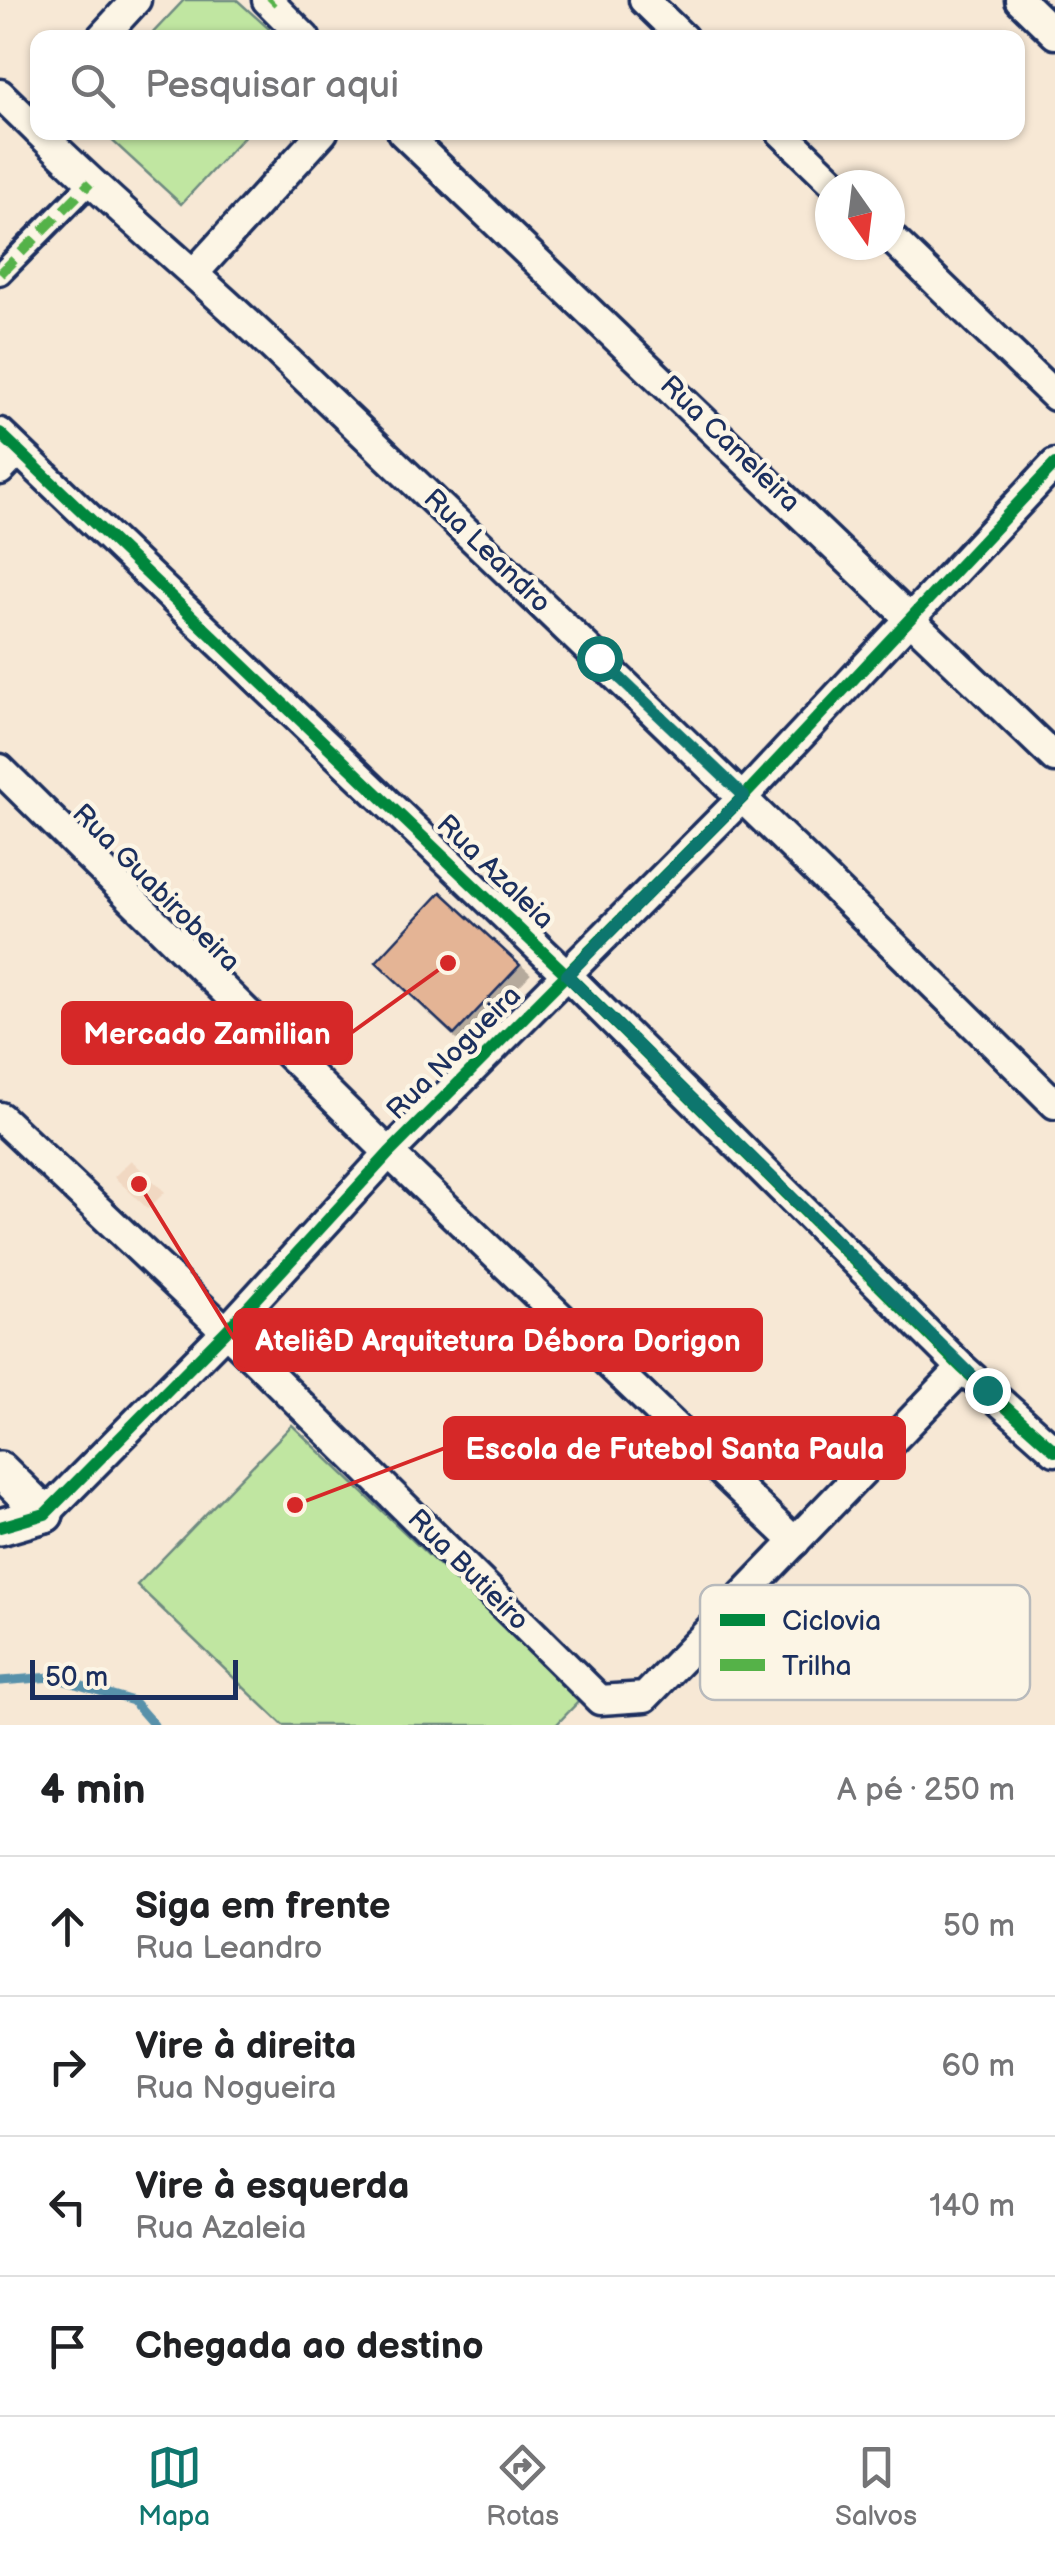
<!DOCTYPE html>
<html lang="pt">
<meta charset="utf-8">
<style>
body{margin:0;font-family:"Balsamiq Sans",sans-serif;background:#f2f2f2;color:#202124}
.compass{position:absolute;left:815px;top:170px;width:90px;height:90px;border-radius:50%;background:#fff;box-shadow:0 2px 8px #0004;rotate:166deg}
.scale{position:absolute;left:30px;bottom:25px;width:208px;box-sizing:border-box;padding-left:10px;border:5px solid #1b2f5e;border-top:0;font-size:28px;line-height:35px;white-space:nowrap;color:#1b2f5e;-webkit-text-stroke:8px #fcf5e5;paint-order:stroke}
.stop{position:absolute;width:30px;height:30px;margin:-22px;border:8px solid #0f766e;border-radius:50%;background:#fff}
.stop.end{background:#0f766e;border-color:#fff;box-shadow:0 2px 10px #0008}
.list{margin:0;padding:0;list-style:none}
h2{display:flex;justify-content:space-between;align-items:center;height:130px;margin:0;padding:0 40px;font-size:42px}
h2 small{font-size:32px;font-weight:400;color:#757577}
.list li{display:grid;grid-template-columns:65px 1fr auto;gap:30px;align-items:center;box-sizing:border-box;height:140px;padding:0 40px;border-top:2px solid #e0e0e0}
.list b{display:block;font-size:38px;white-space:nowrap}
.list p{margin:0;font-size:32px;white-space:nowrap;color:#757577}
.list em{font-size:32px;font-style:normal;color:#757577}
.icon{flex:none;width:55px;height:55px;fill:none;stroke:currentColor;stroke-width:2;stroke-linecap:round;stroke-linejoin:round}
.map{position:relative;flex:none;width:1055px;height:1725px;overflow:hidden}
.search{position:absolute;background:#fff;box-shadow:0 2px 8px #0004;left:30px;right:30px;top:30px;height:110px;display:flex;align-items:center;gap:25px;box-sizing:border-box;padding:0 35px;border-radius:20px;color:#757577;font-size:38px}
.sheet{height:690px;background:#fff}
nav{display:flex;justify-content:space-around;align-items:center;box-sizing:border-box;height:140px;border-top:2px solid #e0e0e0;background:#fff;font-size:28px;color:#757577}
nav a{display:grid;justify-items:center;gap:5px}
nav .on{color:#0f766e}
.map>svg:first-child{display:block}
.built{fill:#f1d8c2}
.green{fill:#c0e6a1;stroke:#6e8a80;stroke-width:2.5}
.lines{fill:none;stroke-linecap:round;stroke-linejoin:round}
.stream{stroke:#5991aa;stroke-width:9}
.building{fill:#e4b495;stroke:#1b2f5e;stroke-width:2.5;filter:url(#shadow)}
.pedestrian-casing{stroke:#1b2f5e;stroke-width:28}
.minor-casing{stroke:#1b2f5e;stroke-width:35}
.tertiary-casing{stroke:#1b2f5e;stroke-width:42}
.pedestrian{stroke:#fcf5e5;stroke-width:20}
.minor{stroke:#fcf5e5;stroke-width:28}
.tertiary{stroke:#fcf5e5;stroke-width:35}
.quiet{stroke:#55b248;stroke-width:10;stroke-dasharray:20 10;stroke-linecap:butt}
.cycleway-casing{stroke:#fcf5e5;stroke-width:19}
.cycleway{stroke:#00873e;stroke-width:12}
.route{stroke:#0f766e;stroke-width:12}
.labels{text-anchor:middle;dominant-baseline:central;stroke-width:9;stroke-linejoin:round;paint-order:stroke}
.street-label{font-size:28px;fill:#1b2f5e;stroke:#fcf5e5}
.key{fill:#fcf5e5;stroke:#b8babc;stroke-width:2.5}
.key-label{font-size:28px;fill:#1b2f5e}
.leader{fill:none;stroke:#d62828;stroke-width:4}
.callout-dot{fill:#d62828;stroke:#fcf5e5;stroke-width:4}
.callout{fill:#d62828;stroke:#d62828;stroke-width:4}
.callout-label{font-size:30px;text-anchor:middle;font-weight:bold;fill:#fff}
</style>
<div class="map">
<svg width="1055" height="1725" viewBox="0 0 1055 1725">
<defs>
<filter id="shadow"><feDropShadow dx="9" dy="9" stdDeviation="0" flood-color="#0004"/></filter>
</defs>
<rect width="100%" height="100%" fill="#f7e8d5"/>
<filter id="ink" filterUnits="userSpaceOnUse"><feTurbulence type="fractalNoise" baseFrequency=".01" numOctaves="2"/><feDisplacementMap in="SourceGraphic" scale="20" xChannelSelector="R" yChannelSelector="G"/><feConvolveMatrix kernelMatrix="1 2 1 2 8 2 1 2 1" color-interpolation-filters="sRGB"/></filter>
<g filter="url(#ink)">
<!-- built -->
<path class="built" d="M131,1160l34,32 -17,17 -34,-32z"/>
<!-- green -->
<g class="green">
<path d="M184,0h53l41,37h-129z"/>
<path d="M104,133h143l-66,71z"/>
<path d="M292,1425l288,275 -24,25h-273l-146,-140z"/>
</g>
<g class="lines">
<!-- stream -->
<path class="stream" d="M0,1681l52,-4 81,24 21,24"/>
</g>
<!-- building -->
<path class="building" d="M441,892l79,73 -66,70 -78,-73z"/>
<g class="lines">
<!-- pedestrian casing -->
<g class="pedestrian-casing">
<path id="pedestrian" d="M0,274l90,-91"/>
</g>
<!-- minor casing -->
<g class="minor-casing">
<g id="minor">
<path d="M267,0l38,38"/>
<path d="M644,0l39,38"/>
<path d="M1020,0l35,34"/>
<path d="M101,38l35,-38"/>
<path d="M0,94l38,37"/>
<path d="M39,132c75,75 157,141 234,215 262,250 524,502 782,757"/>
<path d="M402,132l653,626"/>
<path d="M781,132l55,53"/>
<path d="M890,237l165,159"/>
<path d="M195,272l128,-140"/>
<path d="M0,433l567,542 395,393 93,83"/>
<path d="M0,470l18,-19"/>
<path d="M0,769l389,384 406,389"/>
<path d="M0,1117l226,214 374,369 45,-3 317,-329"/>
<path d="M45,1514l181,-183 163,-178 355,-357 311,-332"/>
</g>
</g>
<!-- tertiary casing -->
<g class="tertiary-casing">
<g id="tertiary">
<path d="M0,1470l45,44"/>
<path d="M0,1527l45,-13"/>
</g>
</g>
<!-- pedestrian -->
<use href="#pedestrian" class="pedestrian"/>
<!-- minor -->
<use href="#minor" class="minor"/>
<!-- tertiary -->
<use href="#tertiary" class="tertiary"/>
<!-- quiet -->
<g class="quiet">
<path d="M270,3l3,-3"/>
<path d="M0,274l90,-91"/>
</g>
<!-- cycleway casing -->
<g class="cycleway-casing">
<g id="cycleway">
<path d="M0,433l567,542 395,393 93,83"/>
<path d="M0,1527l45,-13 181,-183 163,-178 355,-357 311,-332"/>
</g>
</g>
<!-- cycleway -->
<use href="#cycleway" class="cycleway"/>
</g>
</g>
<g class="lines" filter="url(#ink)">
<!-- route -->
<path class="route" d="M599,658l145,138 -177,179 420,415"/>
</g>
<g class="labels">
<!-- street labels -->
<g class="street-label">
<text transform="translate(730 444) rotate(44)">Rua Caneleira</text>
<text transform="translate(487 551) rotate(44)">Rua Leandro</text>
<text transform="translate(495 872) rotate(44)">Rua Azaleia</text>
<text transform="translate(156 888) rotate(45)">Rua Guabirobeira</text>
<text transform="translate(454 1053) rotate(-45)">Rua Nogueira</text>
<text transform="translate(468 1570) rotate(45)">Rua Butieiro</text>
</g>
</g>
<!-- legend -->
<rect x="700" y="1585" width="330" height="115" rx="15" class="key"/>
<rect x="720" y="1614" width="45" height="12" fill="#00873e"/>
<rect x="720" y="1659" width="45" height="12" fill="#55b248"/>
<g class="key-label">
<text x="782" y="1630">Ciclovia</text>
<text x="782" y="1675">Trilha</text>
</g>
<!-- callouts -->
<path class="leader" d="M448 963L351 1033M139 1184L235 1340M295 1505L445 1448"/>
<g class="callout-dot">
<circle cx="448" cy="963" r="10"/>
<circle cx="139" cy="1184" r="10"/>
<circle cx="295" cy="1505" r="10"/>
</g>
<g class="callout">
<rect x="63" y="1003" width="288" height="60" rx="10"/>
<rect x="235" y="1310" width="526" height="60" rx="10"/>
<rect x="445" y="1418" width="459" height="60" rx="10"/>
</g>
<g class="callout-label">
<text x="207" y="1044">Mercado Zamilian</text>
<text x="498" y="1351">AteliêD Arquitetura Débora Dorigon</text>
<text x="675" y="1459">Escola de Futebol Santa Paula</text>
</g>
</svg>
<svg class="compass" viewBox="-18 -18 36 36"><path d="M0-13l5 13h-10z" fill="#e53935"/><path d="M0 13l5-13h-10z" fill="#757577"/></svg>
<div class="scale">50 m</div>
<div class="stop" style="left:599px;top:658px"></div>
<div class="stop end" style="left:987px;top:1390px"></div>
<div class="search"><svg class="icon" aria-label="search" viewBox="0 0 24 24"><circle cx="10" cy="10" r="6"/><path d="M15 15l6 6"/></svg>Pesquisar aqui</div>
</div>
<section class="sheet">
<h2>4 min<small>A pé · 250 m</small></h2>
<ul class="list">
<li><svg class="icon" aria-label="ahead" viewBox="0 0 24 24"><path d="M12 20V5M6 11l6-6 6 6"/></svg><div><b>Siga em frente</b><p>Rua Leandro</p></div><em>50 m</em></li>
<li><svg class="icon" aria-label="right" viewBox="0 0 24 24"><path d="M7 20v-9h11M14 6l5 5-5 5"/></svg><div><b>Vire à direita</b><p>Rua Nogueira</p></div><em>60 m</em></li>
<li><svg class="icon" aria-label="left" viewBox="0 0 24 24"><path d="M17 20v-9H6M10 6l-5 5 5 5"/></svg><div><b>Vire à esquerda</b><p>Rua Azaleia</p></div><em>140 m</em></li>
<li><svg class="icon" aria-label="arrive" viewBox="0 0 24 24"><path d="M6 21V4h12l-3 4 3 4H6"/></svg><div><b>Chegada ao destino</b></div></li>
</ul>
</section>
<nav>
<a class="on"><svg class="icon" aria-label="map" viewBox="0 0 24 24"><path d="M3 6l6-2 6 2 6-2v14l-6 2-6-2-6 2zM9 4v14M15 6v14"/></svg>Mapa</a>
<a><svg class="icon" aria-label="directions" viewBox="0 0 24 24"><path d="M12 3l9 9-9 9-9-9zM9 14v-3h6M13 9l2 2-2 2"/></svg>Rotas</a>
<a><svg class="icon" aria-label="saved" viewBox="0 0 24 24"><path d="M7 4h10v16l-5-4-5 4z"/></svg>Salvos</a>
</nav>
